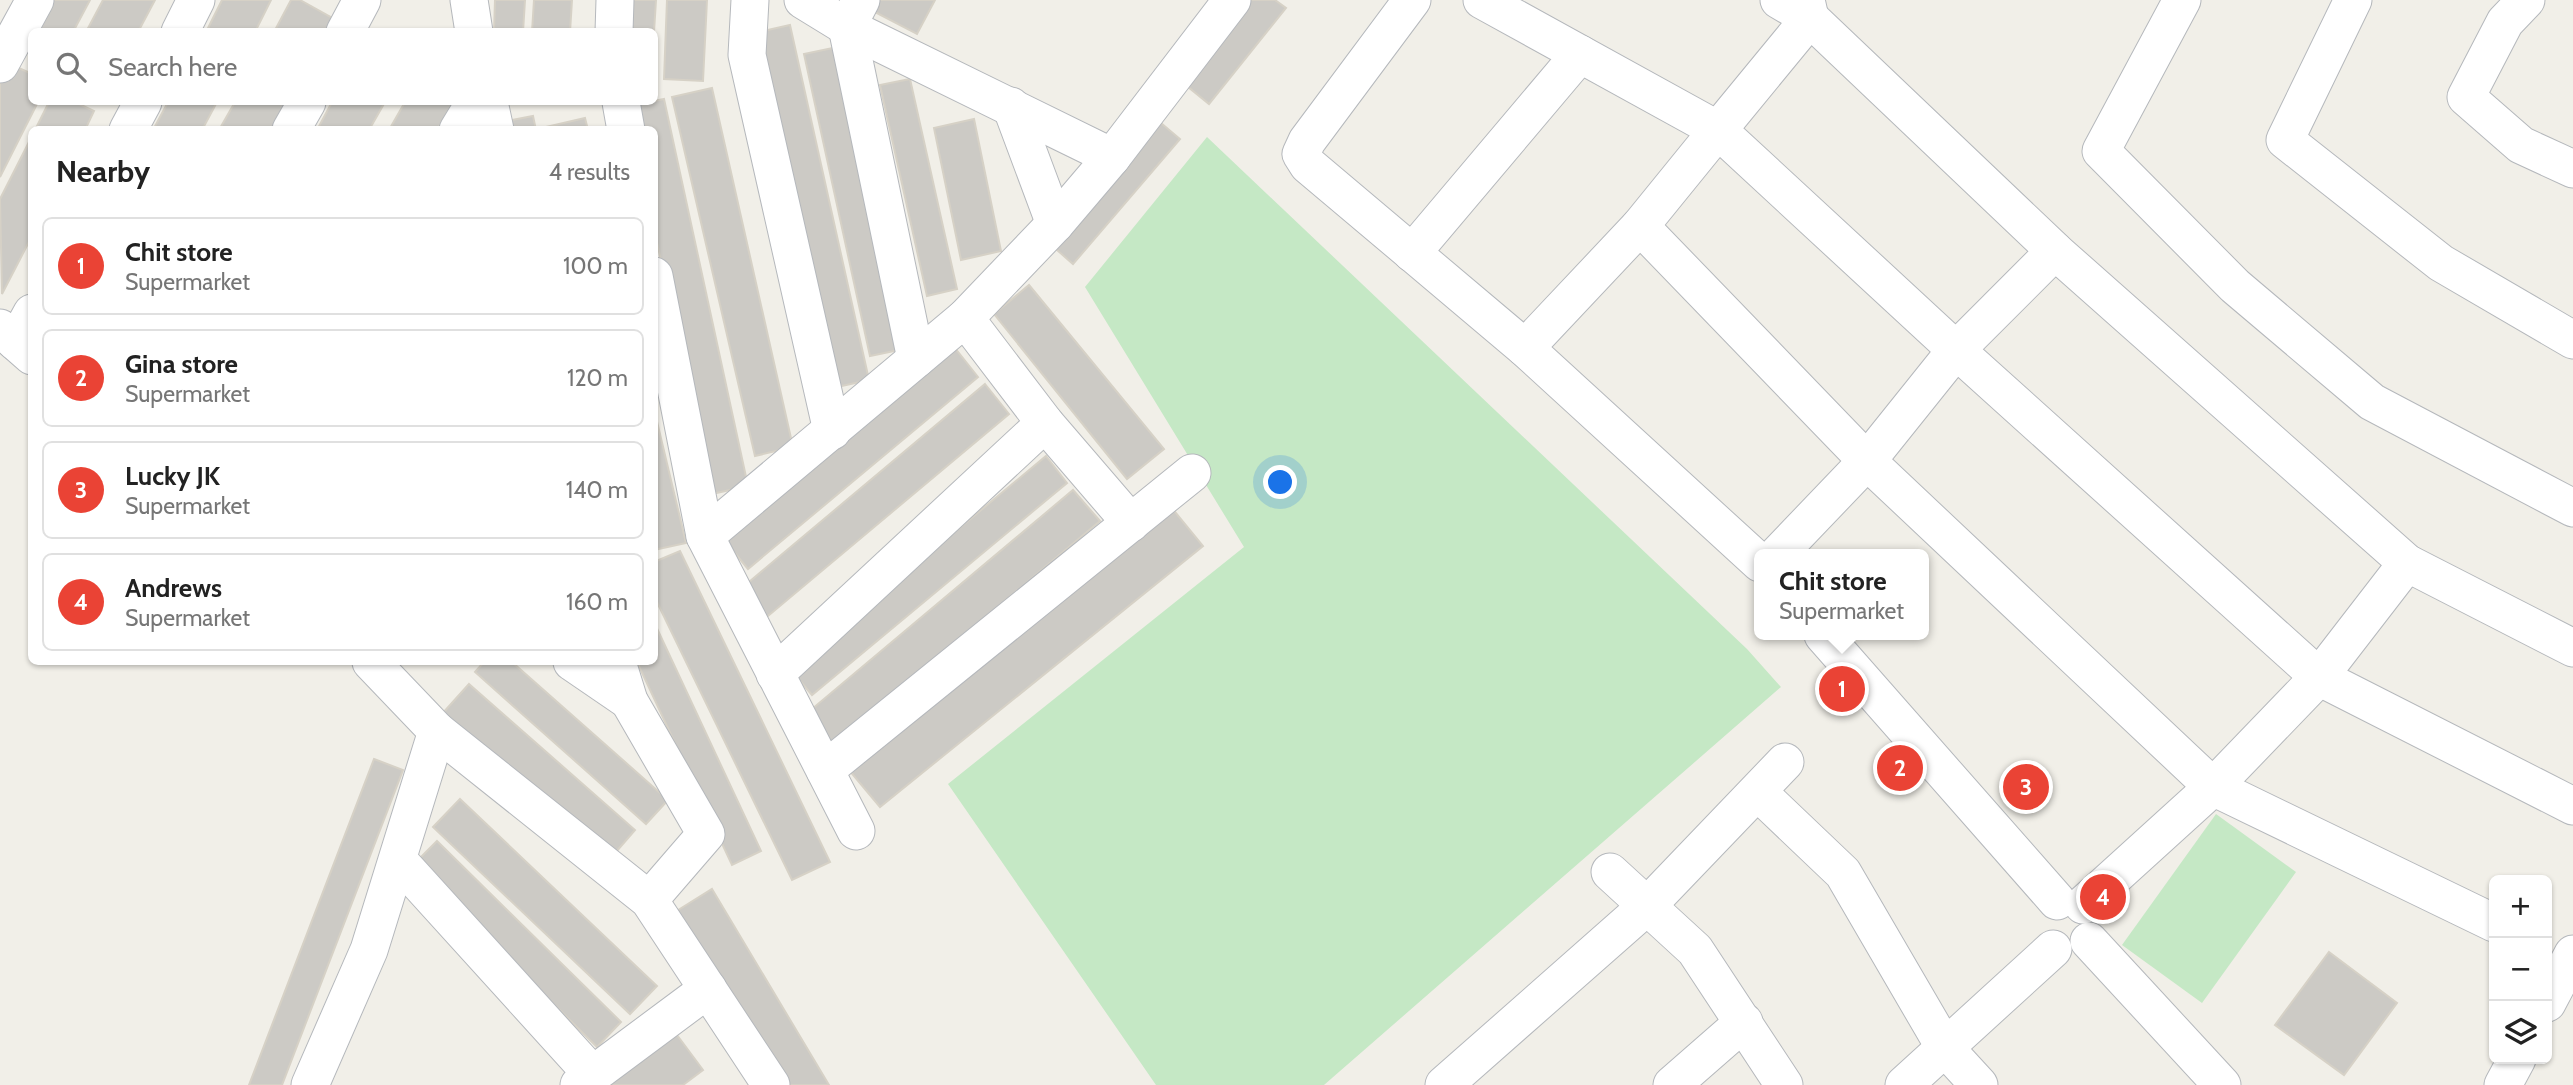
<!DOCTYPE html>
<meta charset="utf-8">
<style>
body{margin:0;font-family:Cabin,sans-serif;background:#f6f6f6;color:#222}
.controls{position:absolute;right:21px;bottom:21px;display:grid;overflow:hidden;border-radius:10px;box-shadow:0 2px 5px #0004}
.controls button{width:63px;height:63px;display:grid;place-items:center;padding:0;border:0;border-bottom:2px solid #e0e0e0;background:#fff;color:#222;font:35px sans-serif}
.you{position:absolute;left:1281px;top:483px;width:24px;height:24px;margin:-18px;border:5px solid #fff;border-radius:50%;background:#1a73e8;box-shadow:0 0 0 10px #1a73e833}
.badge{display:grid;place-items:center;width:46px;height:46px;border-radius:50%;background:#ea4335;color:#fff;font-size:23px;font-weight:700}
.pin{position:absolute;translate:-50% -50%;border:4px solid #fff;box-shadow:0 2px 7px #0006}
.popup{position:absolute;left:1754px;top:549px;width:175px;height:91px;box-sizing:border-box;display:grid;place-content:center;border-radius:10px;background:#fff;filter:drop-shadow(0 2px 5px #0005);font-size:23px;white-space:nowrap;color:#767676}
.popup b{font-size:26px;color:#222}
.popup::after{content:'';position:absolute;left:50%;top:100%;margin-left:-14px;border:14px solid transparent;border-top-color:#fff}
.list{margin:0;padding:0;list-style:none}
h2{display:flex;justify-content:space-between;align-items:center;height:91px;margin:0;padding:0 28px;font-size:30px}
h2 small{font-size:23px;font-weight:400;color:#767676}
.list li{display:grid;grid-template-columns:46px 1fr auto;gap:21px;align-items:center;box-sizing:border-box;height:98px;margin:0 14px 14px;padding:0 14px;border:2px solid #e0e0e0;border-radius:10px}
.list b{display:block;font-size:26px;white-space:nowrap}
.list p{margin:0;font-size:23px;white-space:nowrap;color:#767676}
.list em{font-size:23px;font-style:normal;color:#767676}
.icon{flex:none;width:38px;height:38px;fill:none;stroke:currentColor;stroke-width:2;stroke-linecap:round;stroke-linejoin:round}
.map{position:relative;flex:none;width:2573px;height:1085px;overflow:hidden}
.search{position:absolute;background:#fff;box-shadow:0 2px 5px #0004;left:28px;top:28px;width:630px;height:77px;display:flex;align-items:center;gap:18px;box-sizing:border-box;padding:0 24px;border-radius:10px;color:#767676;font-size:26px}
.panel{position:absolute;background:#fff;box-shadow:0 2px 5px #0004;left:28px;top:126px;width:630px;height:539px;border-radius:10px}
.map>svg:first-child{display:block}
.green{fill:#c5e8c5}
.building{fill:#cccac5;stroke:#d6d1c6;stroke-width:2}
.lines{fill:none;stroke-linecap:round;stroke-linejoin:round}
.street-casing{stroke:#b5b8bc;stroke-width:39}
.street{stroke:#fff;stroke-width:37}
</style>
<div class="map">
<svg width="2573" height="1085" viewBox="0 0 2573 1085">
<rect width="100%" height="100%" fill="#f1efe8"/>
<!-- green -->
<g class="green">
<path d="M1207,137l540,512 34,38 -457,398h-168l-208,-301 296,-237 -159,-260z"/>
<path d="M2216,814l80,58 -94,131 -80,-58z"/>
</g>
<!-- building -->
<g class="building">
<path d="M50,0h40l-17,32h-40z"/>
<path d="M103,0h52l-17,32h-52z"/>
<path d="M222,0h49l-16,32h-49z"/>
<path d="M291,0h9l34,19 -7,13h-53z"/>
<path d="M495,0h30l-2,32h-29z"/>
<path d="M534,0h38l-2,32h-38z"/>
<path d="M626,0h30l-2,32h-30z"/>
<path d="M667,0h40l-4,81 -39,-2z"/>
<path d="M879,0h56l-18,34 -44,-23z"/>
<path d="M1248,0h27l11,8 -77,96 -27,-22z"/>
<path d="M790,25l79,355 -32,7 -78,-355z"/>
<path d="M833,48l66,302 -29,6 -66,-302z"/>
<path d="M10,64l22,10v28h6l-38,75v-93z"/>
<path d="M910,79l47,210 -30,7 -47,-211z"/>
<path d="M712,88l81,359 -38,9 -83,-359z"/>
<path d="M664,99l84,387 -36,8 -58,-265v-99h-21l-5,-24z"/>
<path d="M49,102h26l19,9 -9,19h-50z"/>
<path d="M168,102h49l-15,28h-49z"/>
<path d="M235,102h53l-15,28h-54z"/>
<path d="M332,102h53l-16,28h-52z"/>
<path d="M405,102h48l-16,28h-48z"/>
<path d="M533,116l3,14h-33l-2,-8z"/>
<path d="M585,118l3,12h-41l-1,-3z"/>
<path d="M1155,118l25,21 -107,125 -24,-21z"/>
<path d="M974,119l27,132 -40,9 -27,-132z"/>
<path d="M32,136v100l-30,58 -2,-95z"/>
<path d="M1029,285l135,164 -37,30 -133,-165z"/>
<path d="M955,348l23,29 -230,192 -24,-29z"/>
<path d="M985,384l24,30 -247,207 -25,-29z"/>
<path d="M654,409l32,134 -32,7z"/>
<path d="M1046,456l21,27 -255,212 -22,-26z"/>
<path d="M1073,490l27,31 -268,224 -26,-31z"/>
<path d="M1171,507l32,39 -323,261 -32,-38z"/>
<path d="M680,551l150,311 -38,18 -138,-284v-34z"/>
<path d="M654,622l107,229 -29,14 -95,-203h17z"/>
<path d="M484,662h28l156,138 -22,24 -171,-152z"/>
<path d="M469,684l166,146 -26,30 -167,-146z"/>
<path d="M374,759l29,11 -121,315h-33z"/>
<path d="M460,799l197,187 -27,28 -197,-187z"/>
<path d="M437,841l184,181 -24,25 -184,-182z"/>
<path d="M712,889l117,196h-51l-103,-173z"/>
<path d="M2329,952l68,51 -53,72 -69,-50z"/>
<path d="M677,1035l26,35 -20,15h-75z"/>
</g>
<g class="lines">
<!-- street casing -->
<g class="street-casing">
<g id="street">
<path d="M469,0l5,32"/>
<path d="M750,0l-3,55 85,376"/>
<path d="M803,0l44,27 265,130"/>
<path d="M861,0l-14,27 69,332"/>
<path d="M1412,0l-105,141 -6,13 7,11 217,183 235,215"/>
<path d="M1482,0l236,130 -78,96 -115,122"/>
<path d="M1779,0l31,18 245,233 352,312 166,85"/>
<path d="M1806,0l4,18 -92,112 238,220 363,327 254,129"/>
<path d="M2182,0l-81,151 134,135 137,116 201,106"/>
<path d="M2353,0l-68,140 156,123 132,77"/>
<path d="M2526,0l-21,22 -39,75 55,48 52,24"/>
<path d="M180,32l16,-32"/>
<path d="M345,32l17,-32"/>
<path d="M614,32l1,-32"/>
<path d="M0,64l35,-64"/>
<path d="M489,102l6,28"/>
<path d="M621,102l5,28"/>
<path d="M1011,106l44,118"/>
<path d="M128,130l15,-28"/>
<path d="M291,130l16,-28"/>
<path d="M458,130l17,-28"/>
<path d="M1640,226l227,235 346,326 281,136"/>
<path d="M1412,253l168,-199"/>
<path d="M654,276l51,260 151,295"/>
<path d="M965,318l80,105 86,100"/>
<path d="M0,328l32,28"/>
<path d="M16,342l16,-29"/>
<path d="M705,536l260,-218 90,-94 57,-67 120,-157"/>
<path d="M1778,554l89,-93 89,-111 99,-99"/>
<path d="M1823,635l234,266"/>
<path d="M371,662l66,69 212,169 122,185"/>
<path d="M572,662l57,39"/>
<path d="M617,662l12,39 77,133 -57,66"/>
<path d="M775,674l270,-251"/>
<path d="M825,770l367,-297"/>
<path d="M1759,793l84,80 102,175 34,37"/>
<path d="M398,860l194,214"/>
<path d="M1610,872l85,78 89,135"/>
<path d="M2083,905l130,-118 106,-110 88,-114"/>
<path d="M2089,941l133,144"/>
<path d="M2547,1003l26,-49"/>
<path d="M310,1085l59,-135 68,-219"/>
<path d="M579,1085l129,-96"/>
<path d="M1444,1085l203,-179 138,-144"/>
<path d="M1672,1085l72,-63"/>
<path d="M1904,1085l149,-136"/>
<path d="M2503,1085l14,-26"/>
</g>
</g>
<!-- street -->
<use href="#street" class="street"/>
</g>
</svg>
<div class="controls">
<button>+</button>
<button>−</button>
<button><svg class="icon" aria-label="layers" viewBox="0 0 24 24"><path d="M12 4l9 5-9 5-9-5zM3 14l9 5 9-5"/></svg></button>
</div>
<div class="you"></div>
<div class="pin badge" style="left:1842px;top:689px">1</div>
<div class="popup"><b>Chit store</b>Supermarket</div>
<div class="pin badge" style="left:1900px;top:768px">2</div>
<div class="pin badge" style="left:2026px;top:787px">3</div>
<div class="pin badge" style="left:2103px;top:897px">4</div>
<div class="search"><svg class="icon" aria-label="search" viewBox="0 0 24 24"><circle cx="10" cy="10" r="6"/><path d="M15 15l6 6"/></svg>Search here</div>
<section class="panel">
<h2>Nearby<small>4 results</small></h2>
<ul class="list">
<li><span class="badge">1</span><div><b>Chit store</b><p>Supermarket</p></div><em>100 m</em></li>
<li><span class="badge">2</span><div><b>Gina store</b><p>Supermarket</p></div><em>120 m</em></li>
<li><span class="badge">3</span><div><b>Lucky JK</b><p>Supermarket</p></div><em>140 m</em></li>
<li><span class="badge">4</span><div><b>Andrews</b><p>Supermarket</p></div><em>160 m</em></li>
</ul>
</section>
</div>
